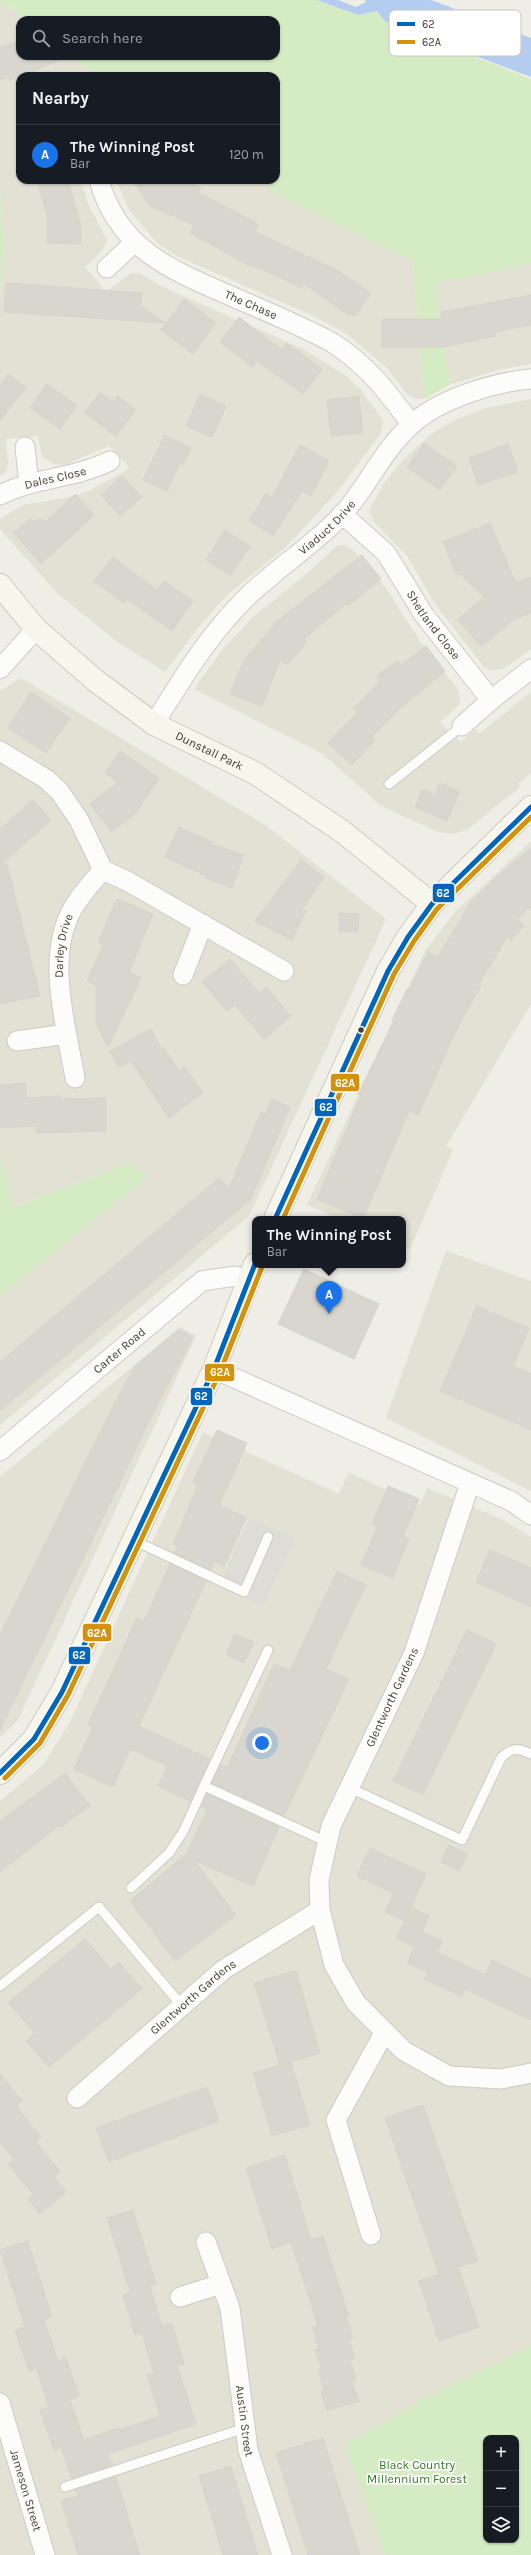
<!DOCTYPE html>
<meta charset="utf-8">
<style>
body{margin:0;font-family:Karla,sans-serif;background:#20242c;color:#f1f3f6}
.controls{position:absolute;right:12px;bottom:12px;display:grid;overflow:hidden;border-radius:8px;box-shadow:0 1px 3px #0004}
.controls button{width:36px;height:36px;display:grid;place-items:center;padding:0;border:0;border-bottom:1px solid #363941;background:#171b24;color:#f1f3f6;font:20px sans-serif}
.you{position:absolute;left:262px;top:1743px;width:14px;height:14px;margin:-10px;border:3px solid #fff;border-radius:50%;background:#1a73e8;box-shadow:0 0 0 6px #1a73e833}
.badge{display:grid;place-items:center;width:26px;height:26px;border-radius:50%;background:#1a73e8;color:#fff;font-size:13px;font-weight:700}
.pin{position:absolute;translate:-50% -33px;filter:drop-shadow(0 1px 2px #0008)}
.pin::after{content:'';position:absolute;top:21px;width:14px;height:12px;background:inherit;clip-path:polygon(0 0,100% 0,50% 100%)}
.popup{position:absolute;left:252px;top:1216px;width:154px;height:52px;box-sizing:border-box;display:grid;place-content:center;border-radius:8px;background:#171b24;filter:drop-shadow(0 1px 3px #0005);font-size:13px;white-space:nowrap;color:#9ea1a6}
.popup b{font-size:15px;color:#f1f3f6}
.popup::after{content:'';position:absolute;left:50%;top:100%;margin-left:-8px;border:8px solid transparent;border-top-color:#171b24}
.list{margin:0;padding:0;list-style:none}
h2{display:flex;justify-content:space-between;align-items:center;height:52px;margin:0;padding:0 16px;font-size:17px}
h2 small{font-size:13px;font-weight:400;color:#9ea1a6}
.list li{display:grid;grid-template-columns:26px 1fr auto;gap:12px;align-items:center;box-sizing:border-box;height:60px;padding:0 16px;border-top:1px solid #363941}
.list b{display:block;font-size:15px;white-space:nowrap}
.list p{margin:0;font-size:13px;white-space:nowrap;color:#9ea1a6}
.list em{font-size:13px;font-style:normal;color:#9ea1a6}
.icon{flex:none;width:22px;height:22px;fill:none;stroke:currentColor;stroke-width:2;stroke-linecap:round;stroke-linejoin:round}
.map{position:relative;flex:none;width:531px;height:2555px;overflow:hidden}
.search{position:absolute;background:#171b24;box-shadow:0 1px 3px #0004;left:16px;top:16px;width:264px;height:44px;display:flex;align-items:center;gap:10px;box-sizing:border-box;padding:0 14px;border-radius:12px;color:#9ea1a6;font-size:15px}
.panel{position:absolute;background:#171b24;box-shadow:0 1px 3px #0004;left:16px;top:72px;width:264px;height:112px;border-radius:12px}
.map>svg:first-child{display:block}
.residential{fill:#e3e1d3}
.green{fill:#d5ebc4;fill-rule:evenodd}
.parking{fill:#dddcd6}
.water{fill:#b4ccef}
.building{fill:#d8d6ce;stroke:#d6d5cc}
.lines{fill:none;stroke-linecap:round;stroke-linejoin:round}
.lane-casing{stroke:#cccbc4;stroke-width:11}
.street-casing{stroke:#cccbc4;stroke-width:21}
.secondary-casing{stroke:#ceccbd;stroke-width:24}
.lane{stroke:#fcfcfb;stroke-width:9}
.street{stroke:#fcfcfb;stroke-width:19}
.secondary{stroke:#f6f6ed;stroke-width:22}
.bus-1-casing{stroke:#fff;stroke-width:8}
.bus-2-casing{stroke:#fff;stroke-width:8}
.bus-1{stroke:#0065bd;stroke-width:5}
.bus-2{stroke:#d3920a;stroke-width:5}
.bus-dot{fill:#444033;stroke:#fff;stroke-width:1.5}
.labels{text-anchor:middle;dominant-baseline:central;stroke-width:3.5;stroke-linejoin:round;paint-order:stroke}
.street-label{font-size:12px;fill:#444033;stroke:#fff}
.park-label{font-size:12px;fill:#347724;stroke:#fff}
.key{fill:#fff;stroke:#c7c6c2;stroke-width:1}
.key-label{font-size:11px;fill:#444033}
.line-badge{stroke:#fff;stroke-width:1.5}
.badge-label{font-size:11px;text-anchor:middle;font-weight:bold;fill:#fff}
</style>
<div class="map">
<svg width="531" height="2555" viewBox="0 0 531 2555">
<rect width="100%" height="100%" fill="#eeede6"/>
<!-- residential -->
<g class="residential">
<path d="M7,5l19,15h-6v36h52l25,20h-77v104h61l7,24 19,36 -4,10 -18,17 21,25 25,-19h8l22,13 142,63 43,27 15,14 22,31 -2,12 -44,59 -51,55 -59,48 -30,34 -32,43 -50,-32 -58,-47 -57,-64v-10l23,-14 42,-7 24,-7 41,-23 -21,-22 -45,19 -10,-1 -12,-7 -4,-21 -32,3 2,26 -2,7 -6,4v-175l4,-55 -4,-56v-183z"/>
<path d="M116,180h143l21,16 133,65 11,138 -11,-1 -6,-4 -20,-26 -39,-33 -28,-16 -141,-62 -22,-14 -28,-33z"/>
<path d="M531,264v100l-29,5 -51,15 -17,-101z"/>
<path d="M531,399v250l-28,20 -14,1 -5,-3 -49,-63 -27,-47 -33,-34 -6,-12 15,-28 21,-25 25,-23 25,-15 31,-12z"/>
<path d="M343,545l10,5 33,38 33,52 40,51 1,13 -20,18 21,20 14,-13 4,5 52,-42v81l-13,11 2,3 -53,43 -14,4 -15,-2 -57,-26 -58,-52 -129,-65 29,-40 30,-32 57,-46 26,-25z"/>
<path d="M21,678l244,147 121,94 -137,297 -249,209v-129l32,-27 101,-107 -121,45 -12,-54v-462z"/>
<path d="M531,841v163l-85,142 7,4 -43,99 -7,-3v-27h-64l-32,-14 118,-254 30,-39z"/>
<path d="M446,1251l85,30v210l-145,-73z"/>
<path d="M180,1327l16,9 -178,384 -18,17v-260z"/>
<path d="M203,1432l136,62 10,-21 71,32 7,-17 76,32 28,17v809l-103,51 -84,48 41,110h-385v-754l43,-36 26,-41z"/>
</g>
<!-- green -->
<g class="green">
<path d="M0,0h317l41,15 19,-4 9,11 145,57v185l-96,19 16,101 -27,15 -11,-138 -133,-65 -21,-16h17v-104h-179l-25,-20h204v-36h-250l-18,-15 -8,2z"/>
<path d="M0,190l4,56 -4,55z"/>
<path d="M0,1153l13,54 120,-45 13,16 -146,118z"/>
<path d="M531,2346v209h-146l-41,-110 84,-48zM486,2438h30v102h-30z"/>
</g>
<!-- parking -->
<path class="parking" d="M250,1518l45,20 -32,68 -44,-20z"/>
<!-- water -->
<path class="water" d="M317,0h21l18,7 10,-5 -1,-2h66l100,38v39l-145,-55 -9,-11 -19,4z"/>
<!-- building -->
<g class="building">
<path d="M20,40v16l48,1 -58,23 -1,-3 -9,3v-32z"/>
<path d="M37,180h31l13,46v18l-34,-1 1,-25z"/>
<path d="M132,180h50l19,8 -2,5 60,31 -4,8 84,39 32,22 -15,22h-8l-44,-31 -2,4 -47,-22 -1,2 -64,-35 4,-8 -44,-19z"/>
<path d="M6,283l136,10 -1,13 24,17 -161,-11z"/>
<path d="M531,295v30l-36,7 1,4 -52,11h-63l1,-28h60l-1,-7z"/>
<path d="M184,299l32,24 -23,31 -32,-24z"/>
<path d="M239,317l43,33 5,-7 35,26 -19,25 -46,-33 -4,6 -33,-25z"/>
<path d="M8,374l18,13 -26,34v-36z"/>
<path d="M47,384l30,21 -17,24 -30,-21z"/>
<path d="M100,393l13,9 5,-6 18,14 -20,26 -32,-23z"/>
<path d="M200,394l26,12 -14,31 -26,-11z"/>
<path d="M359,396l4,37 -32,3 -4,-36z"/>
<path d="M165,435l26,13 -8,17 -3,-2 -13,28 -24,-11z"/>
<path d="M424,443l33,23 -17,24 -33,-23z"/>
<path d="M508,444l10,28 -40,13 -9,-27z"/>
<path d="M300,445l29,16 -18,35 -9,-5 -29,45 -24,-15 17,-28 6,4z"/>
<path d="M122,476l20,21 -22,19 -19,-21z"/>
<path d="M75,494l19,21 -53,49 -27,-31 17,-15 4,4 5,-4 5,4z"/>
<path d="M490,523l26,60 15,-6v36l-18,7 -32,27 -23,-28 26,-22 -24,-23 -3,1 -14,-33z"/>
<path d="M225,530l25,16 -19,29 -25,-15z"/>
<path d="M362,555l19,24 -33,27 -2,-2 -42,35 3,3 -20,23 -7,-5 -18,46 -32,-12 14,-34 33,-39z"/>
<path d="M113,557l44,33 7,-9 29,20 -21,30 -45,-32 -3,4 -30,-22z"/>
<path d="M426,646l19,25 -49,41 -24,25 3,3 -23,25 -24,-22 29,-30 -4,-4 27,-28 -3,-5 21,-15 3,4z"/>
<path d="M31,692l39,26 -24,35 -38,-25z"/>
<path d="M120,751l39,27 -24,36 -23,18 -22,-28 28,-22 -13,-9z"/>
<path d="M440,783l20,9 -13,29 -32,-14 8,-18 12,6z"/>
<path d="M33,800l18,20 -50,45 6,-1 33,132 -40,8v-175z"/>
<path d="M179,827l33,15 -1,2 33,11 -12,33 -27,-10 1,-2 -41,-19z"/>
<path d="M531,848v59l-14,12 7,7 -13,14 -4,-3 -28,47 2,1 -26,48 -37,82 -9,-4 -46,108 -46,-20 44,-104 -3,-1 36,-73 -2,-1 15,-31 2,1 19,-38 10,5 33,-55 25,-25z"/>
<path d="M301,860l23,17 -23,34h5l-14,29 -37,-19z"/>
<path d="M117,899l36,15 -24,58 12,6 -33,69 -12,-23v-39l-9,-4 16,-36 -5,-2z"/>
<path d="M340,913l19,1 -1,18 -19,-1z"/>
<path d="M230,959l29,34 7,-6 25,29 -27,23 -29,-34 -8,6 -25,-29z"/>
<path d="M151,1029l11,21 2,-2 15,23 6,-4 18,26 -34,25 -38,-57 -12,6 -9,-16z"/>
<path d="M26,1083v15l34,-2v3l46,-1v33l-70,2v-7l-36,2v-43z"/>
<path d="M272,1099l18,8 -39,92 -251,212v-49l219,-184 10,10 32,-76 5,2z"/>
<path d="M304,1269l75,35 -25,55 -76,-35z"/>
<path d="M477,1306l52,22 -16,38 18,8v56l-91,-39z"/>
<path d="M178,1330l15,7 -34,65 -159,328v-95l113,-229 23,-41z"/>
<path d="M217,1430l30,13 -28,62 27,12 -22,49 -10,-5 -3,9 -36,-17 3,-7 -5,-2 25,-59 -5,-2z"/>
<path d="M388,1486l31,13 -16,37 6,3 -16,39 -32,-13 17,-39 -6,-2z"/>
<path d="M490,1550l41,18v39l-55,-25z"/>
<path d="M170,1564l36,17 -67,145 71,33 -20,42 -32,-15 10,-20 -38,-17 -17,38 -39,-18 19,-42 -5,-2 49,-107 7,4z"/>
<path d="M337,1571l29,14 -40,84 23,10 -65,137 -72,-33 9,-18 6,3 47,-104 16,7z"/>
<path d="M467,1630l29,14 -73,151 -30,-14z"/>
<path d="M235,1634l19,8 -10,21 -18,-8z"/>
<path d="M65,1773l25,33 -29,21 -1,-2 -60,47v-51z"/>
<path d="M207,1794l72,33 -26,59 -58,-25 41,54 -61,46 -45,-60 57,-48 20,-44 -6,-2z"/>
<path d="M449,1845l18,9 -8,17 -18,-9z"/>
<path d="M370,1848l56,26 -15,34 18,8 -7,16 20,9 -5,11 48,23 7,-15 39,19v41l-66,-31 -4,7 -37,-17 4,-7 -21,-9 8,-16 -18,-9 8,-17 -20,-9 9,-19 -37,-17z"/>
<path d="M85,1939l26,30 8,-7 23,27 -93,78 -23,-26 9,-8 -27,-30z"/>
<path d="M296,1970l24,83 -40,12 -26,-82z"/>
<path d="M291,2062l19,63 -38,11 -19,-63z"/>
<path d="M0,2074l22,27 -6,5 25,31 -5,5 24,30 -6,5 12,15 -26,22 -12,-15 5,-5 -25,-30 6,-5 -14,-17z"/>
<path d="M207,2087l12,34 -110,41 -13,-34z"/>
<path d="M423,2105l55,156 -20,6 21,60 -40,14 -20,-60 20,-7 -54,-156z"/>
<path d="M285,2155l26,85 12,-4 26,80 -3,1 7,21 -4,1 6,19 -5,2 6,19 -4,2 7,20 -32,10 -6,-20 3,-1 -6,-20 4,-1 -7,-19 4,-1 -6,-21 5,-2 -27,-84 -19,7 -26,-81z"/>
<path d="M133,2210l23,74 -6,2 12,40 10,-2 12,40 -7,2 19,58 -88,30 4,11 -40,13 -11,-31 -7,3 -14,-40 9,-3 -13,-39 -7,3 -14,-41 10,-3 -25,-77 28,-9 24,76 -8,3 14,41 8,-3 13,38 -9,4 14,40 34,-12v2l42,-14 -13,-41 7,-2 -12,-40 -7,2 -12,-40 7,-3 -23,-74z"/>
<path d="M323,2438l37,117h-52l-32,-102z"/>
<path d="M231,2466l27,89h-35l-24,-79z"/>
<path d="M116,2477l24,78h-62l-17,-54 17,-5 -2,-6z"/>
</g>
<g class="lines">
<!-- lane casing -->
<g class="lane-casing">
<g id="lane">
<path d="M389,784l73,-58"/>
<path d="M133,1540l111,52 24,-55"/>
<path d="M268,1650l-64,136 123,56"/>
<path d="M350,1788l112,52 39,-82c11,-11 17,-10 30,-4"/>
<path d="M131,1888l38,-35 14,-21 21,-46"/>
<path d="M0,1986l99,-79 83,99"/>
<path d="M65,2487l180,-59"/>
</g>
</g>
<!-- street casing -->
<g class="street-casing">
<g id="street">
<path id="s1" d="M99,180c19,69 72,90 132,116 34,15 69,29 102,47 35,23 54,48 78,81"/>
<path d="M107,268l28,-26"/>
<path d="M25,447l4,37"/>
<path id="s2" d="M0,495c36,-18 73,-16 110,-34"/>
<path id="s3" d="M342,514l44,39 38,62 67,85 40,-31"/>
<path d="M0,669l36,-40"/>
<path id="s4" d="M154,724c28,-45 55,-90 93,-127 30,-29 65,-51 94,-81 26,-28 41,-65 70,-91 28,-26 83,-43 120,-46"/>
<path d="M462,726l29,-26"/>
<path d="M0,751l46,28 14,13 19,28 24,50 24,11 157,90"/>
<path d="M183,975l20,-51"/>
<path d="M17,1041l50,-7"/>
<path id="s5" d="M75,1078c-9,-52 -30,-122 -2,-170 8,-14 19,-26 30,-38"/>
<path d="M214,1369l297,132 20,14"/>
<path id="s6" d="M0,1451l202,-170 33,-5 13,4"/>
<path d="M470,1483l-56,170 -83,173 -12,54 1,30 14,55 22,38 48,48 45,25 52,3 30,-6"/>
<path id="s7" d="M77,2098l146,-128 97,-60"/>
<path d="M371,2235l-35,-115 48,-87"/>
<path id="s8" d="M206,2242l24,66 18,142 34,105"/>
<path d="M180,2297l41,-13"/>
<path id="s9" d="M0,2403l45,152"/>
</g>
</g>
<!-- secondary casing -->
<g class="secondary-casing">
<g id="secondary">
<path id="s10" d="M0,585l36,44 60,52 58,43 101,49 88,59 89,72"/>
<path d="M275,1219l113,-248 20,-34 24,-33 99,-97"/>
<path d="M0,1773l34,-34 28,-47 152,-323 41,-105"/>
</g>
</g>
<!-- lane -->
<use href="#lane" class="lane"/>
<!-- street -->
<use href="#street" class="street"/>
<!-- secondary -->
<use href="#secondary" class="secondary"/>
<!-- bus-1 casing -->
<g class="bus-1-casing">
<g id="bus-1">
<path d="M275,1219l113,-248 20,-34 24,-33 99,-97"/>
<path d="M0,1773l34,-34 28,-47 152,-323 41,-105"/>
</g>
</g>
<!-- bus-2 casing -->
<g class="bus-2-casing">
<g id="bus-2">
<path d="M283,1219l111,-245 20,-33 23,-32 94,-92"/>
<path d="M5,1778l35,-35 28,-48 152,-323 42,-105"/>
</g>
</g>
<!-- bus-1 -->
<use href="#bus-1" class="bus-1"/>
<!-- bus-2 -->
<use href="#bus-2" class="bus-2"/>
</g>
<!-- markers -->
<circle class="bus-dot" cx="361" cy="1030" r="3.5"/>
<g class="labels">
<!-- street labels -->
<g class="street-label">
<text stroke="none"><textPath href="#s1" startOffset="205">The Chase</textPath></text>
<text stroke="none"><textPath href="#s2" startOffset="58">Dales Close</textPath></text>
<text stroke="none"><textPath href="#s4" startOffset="264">Viaduct Drive</textPath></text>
<text stroke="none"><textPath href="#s3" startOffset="145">Shetland Close</textPath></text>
<text stroke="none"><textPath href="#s10" startOffset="270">Dunstall Park</textPath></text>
<text stroke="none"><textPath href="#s5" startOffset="134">Darley Drive</textPath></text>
<text stroke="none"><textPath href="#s6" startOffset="156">Carter Road</textPath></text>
<text transform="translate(392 1697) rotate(-65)">Glentworth Gardens</text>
<text stroke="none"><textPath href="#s7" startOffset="154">Glentworth Gardens</textPath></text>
<text stroke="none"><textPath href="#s8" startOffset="184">Austin Street</textPath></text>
<text stroke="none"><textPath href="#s9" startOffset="91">Jameson Street</textPath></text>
</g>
<!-- park labels -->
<g class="park-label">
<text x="417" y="2465">Black Country<tspan x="417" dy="14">Millennium Forest</tspan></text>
</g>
</g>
<!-- legend -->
<rect x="389" y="10" width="132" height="46" rx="6" class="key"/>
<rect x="397" y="22" width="18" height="4" fill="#0065bd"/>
<rect x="397" y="40" width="18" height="4" fill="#d3920a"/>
<g class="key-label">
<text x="422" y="28">62</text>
<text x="422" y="46">62A</text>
</g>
<g class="line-badge">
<rect x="432" y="883" width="23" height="20" rx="4" fill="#0065bd"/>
<rect x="330" y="1073" width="30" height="19" rx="4" fill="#d3920a"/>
<rect x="314" y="1098" width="23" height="19" rx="4" fill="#0065bd"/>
<rect x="204" y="1363" width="31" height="19" rx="4" fill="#d3920a"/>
<rect x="190" y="1387" width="23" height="19" rx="4" fill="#0065bd"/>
<rect x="82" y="1623" width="30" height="19" rx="4" fill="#d3920a"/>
<rect x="68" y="1646" width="23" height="19" rx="4" fill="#0065bd"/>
</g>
<g class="badge-label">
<text x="443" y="897">62</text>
<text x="345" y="1087">62A</text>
<text x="326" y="1111">62</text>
<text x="220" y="1376">62A</text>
<text x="201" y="1400">62</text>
<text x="97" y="1637">62A</text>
<text x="79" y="1659">62</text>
</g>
</svg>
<div class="controls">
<button>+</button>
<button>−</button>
<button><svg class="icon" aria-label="layers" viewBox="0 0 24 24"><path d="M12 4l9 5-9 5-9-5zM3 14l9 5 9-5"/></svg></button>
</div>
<div class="you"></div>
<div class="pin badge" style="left:329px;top:1314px">A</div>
<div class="popup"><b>The Winning Post</b>Bar</div>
<div class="search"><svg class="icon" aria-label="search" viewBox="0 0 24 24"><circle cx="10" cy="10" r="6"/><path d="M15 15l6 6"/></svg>Search here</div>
<section class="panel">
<h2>Nearby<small></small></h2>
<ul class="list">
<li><span class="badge">A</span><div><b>The Winning Post</b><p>Bar</p></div><em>120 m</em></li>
</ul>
</section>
</div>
